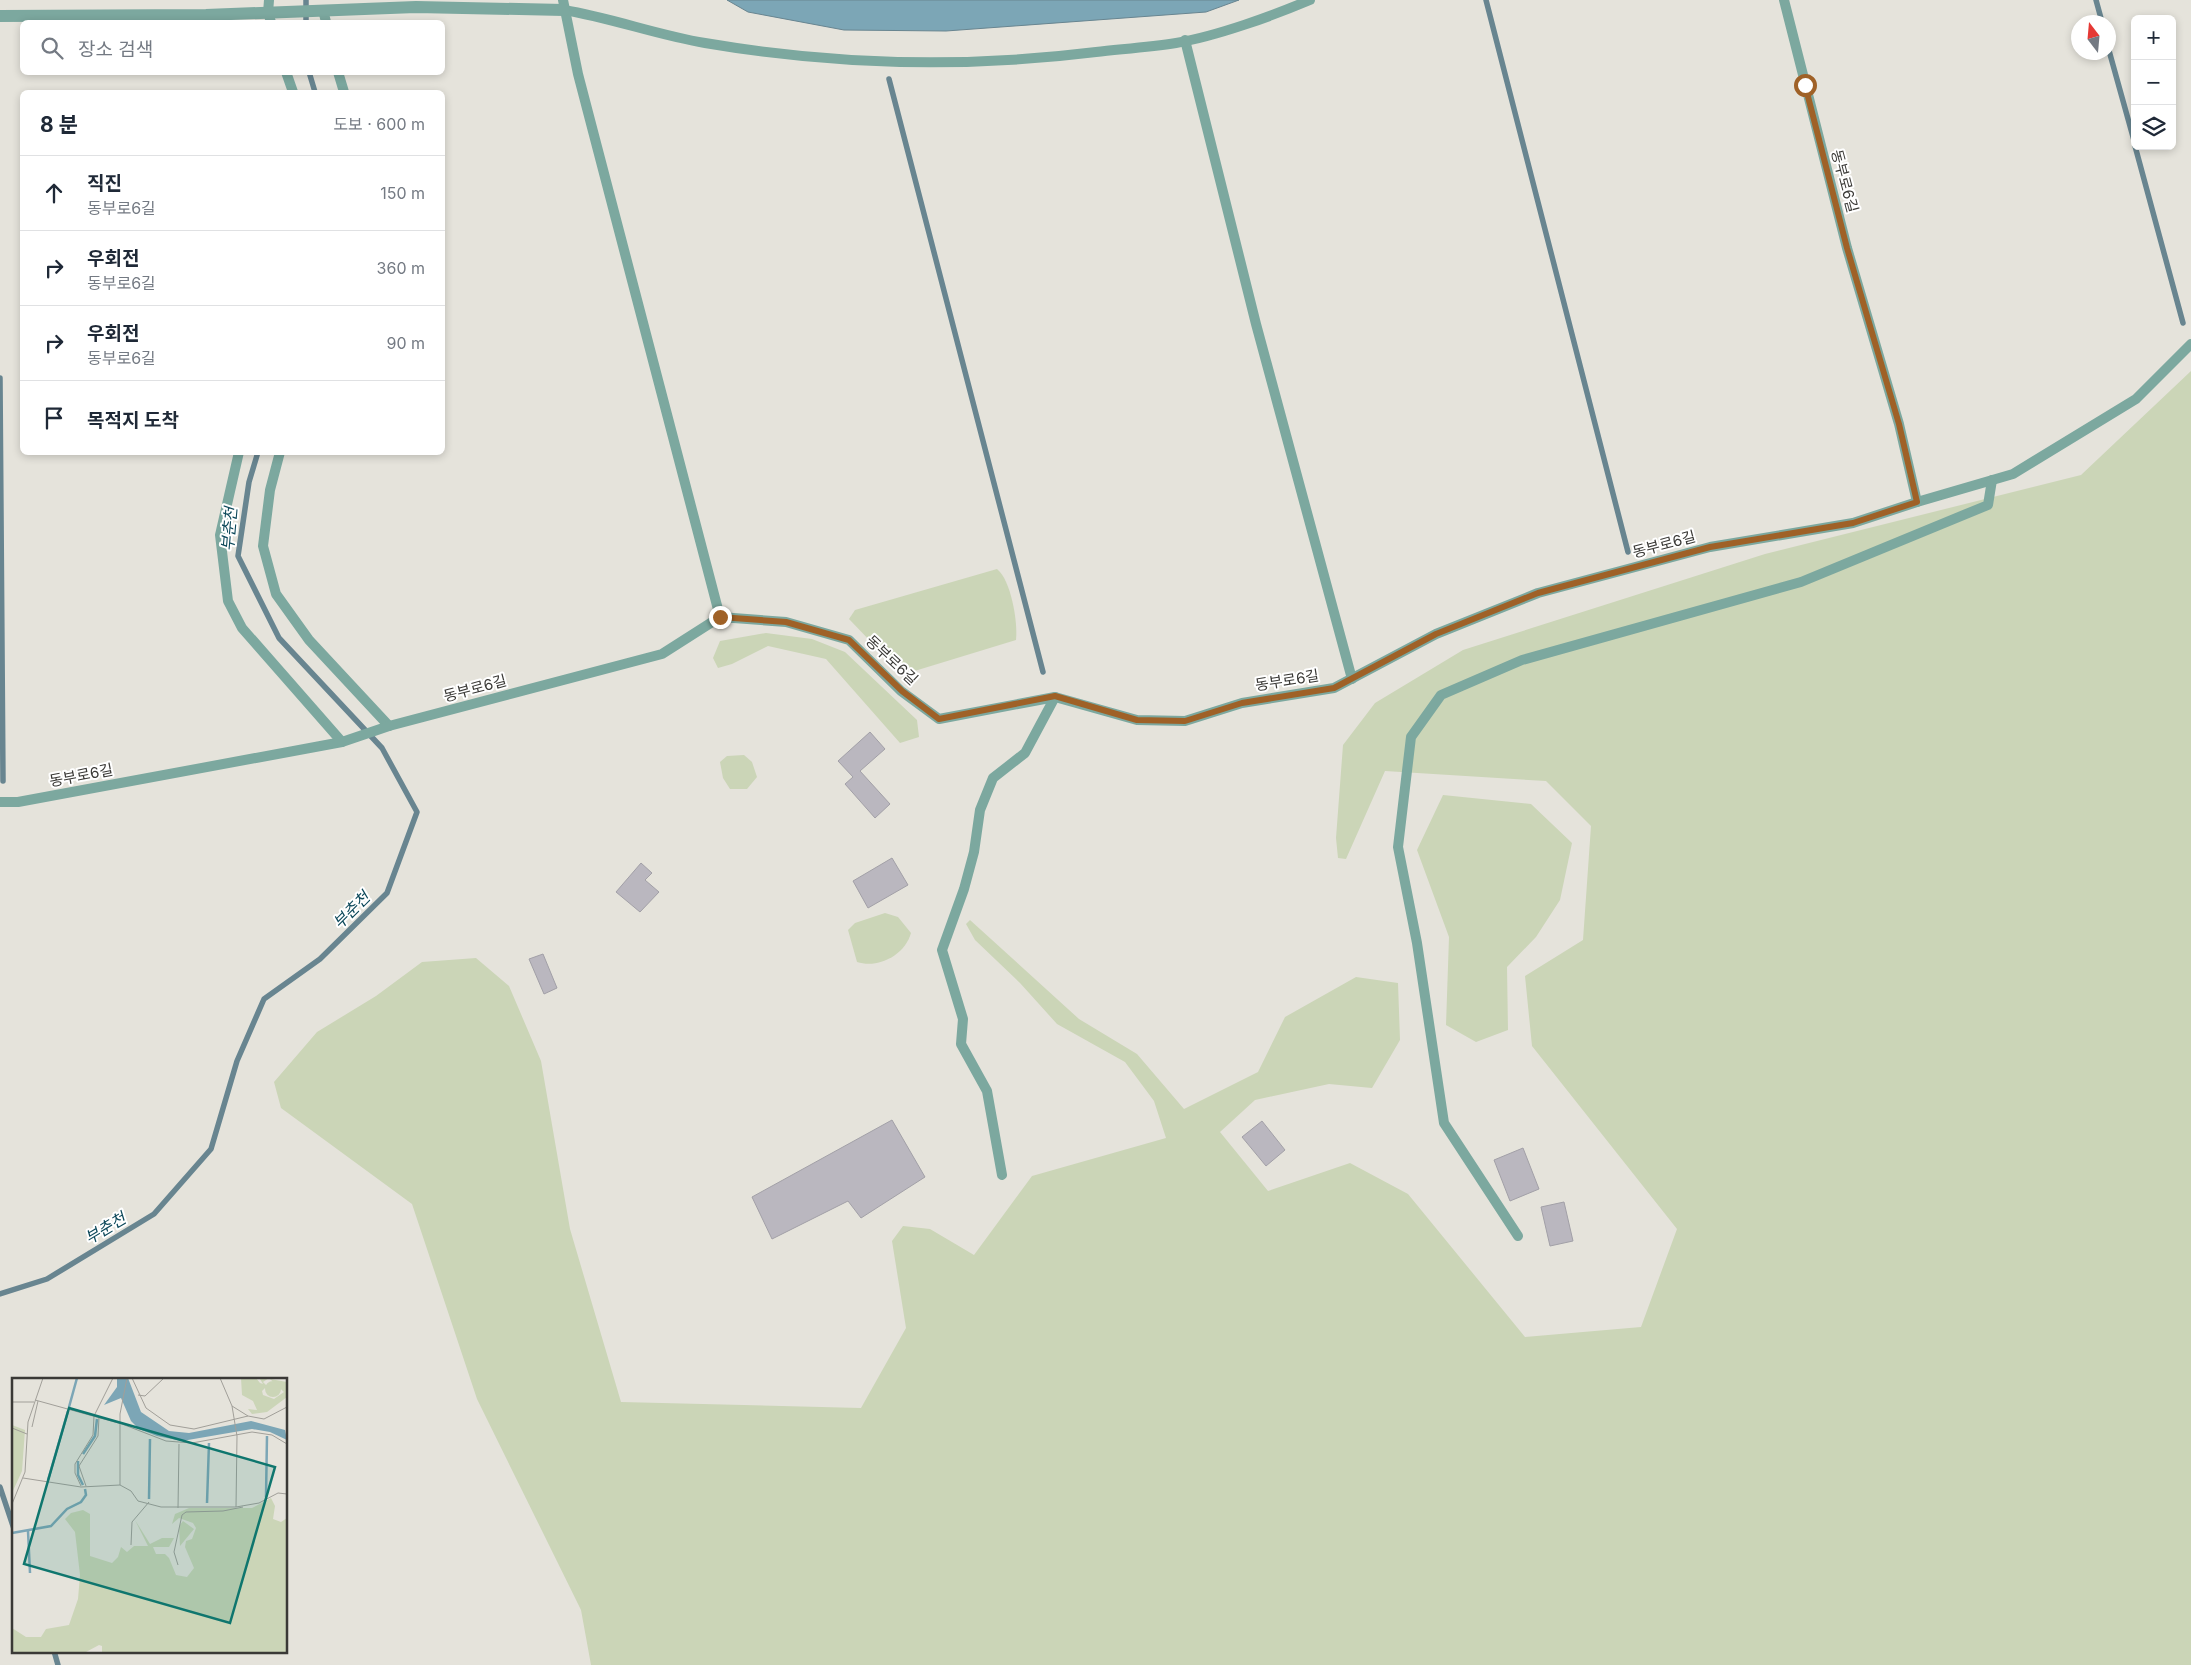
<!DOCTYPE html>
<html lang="ko">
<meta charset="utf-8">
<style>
body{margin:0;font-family:Inter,"Noto Sans KR",sans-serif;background:#f2f2f3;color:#1f2937}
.controls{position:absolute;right:15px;top:15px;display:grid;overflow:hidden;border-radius:8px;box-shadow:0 2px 8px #0003}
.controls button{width:45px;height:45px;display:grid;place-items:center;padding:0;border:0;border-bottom:1px solid #e0e1e3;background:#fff;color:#1f2937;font:25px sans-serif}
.compass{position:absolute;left:2071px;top:15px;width:45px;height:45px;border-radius:50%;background:#fff;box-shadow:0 2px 8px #0003;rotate:344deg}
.stop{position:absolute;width:15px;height:15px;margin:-11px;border:4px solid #9f6127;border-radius:50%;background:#fff}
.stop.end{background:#9f6127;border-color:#fff;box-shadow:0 1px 5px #0008}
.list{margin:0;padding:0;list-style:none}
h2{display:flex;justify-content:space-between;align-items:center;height:65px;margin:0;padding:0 20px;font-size:21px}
h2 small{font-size:16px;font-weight:400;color:#747a83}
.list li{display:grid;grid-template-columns:32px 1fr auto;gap:15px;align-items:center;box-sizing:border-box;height:75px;padding:0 20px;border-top:1px solid #e0e1e3}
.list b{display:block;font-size:19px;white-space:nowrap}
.list p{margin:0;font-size:16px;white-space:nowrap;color:#747a83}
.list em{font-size:16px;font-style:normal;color:#747a83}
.icon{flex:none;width:28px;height:28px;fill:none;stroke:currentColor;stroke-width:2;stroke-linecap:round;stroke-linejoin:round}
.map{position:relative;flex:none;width:2191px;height:1665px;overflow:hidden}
.search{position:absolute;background:#fff;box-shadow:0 2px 8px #0003;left:20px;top:20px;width:425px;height:55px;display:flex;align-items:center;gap:12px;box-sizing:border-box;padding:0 18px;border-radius:8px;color:#747a83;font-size:19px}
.panel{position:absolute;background:#fff;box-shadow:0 2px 8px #0003;left:20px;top:90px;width:425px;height:365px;border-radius:8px}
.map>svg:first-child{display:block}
.green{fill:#cbd5b7}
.water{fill:#7ca6b6;stroke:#688590}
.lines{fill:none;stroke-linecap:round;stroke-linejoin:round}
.stream{stroke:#688590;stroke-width:5.5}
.building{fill:#bab7bf;stroke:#a2a0a7}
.lane{stroke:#7ca89f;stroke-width:10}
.street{stroke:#7ca89f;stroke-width:12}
.route{stroke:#9f6127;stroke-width:6}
.labels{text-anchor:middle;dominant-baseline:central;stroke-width:4;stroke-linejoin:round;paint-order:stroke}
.street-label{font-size:15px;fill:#3a3936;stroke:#fff}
.water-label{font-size:16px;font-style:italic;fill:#0b4759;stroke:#fff}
.inset-river{fill:none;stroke:#7ca6b6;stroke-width:2.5}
.inset-road{fill:none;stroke:#a19f99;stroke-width:1}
.view{fill:#0f766e;fill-opacity:0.15;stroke:#0f766e;stroke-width:2.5}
.inset-edge{fill:none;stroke:#3a3936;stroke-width:2.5}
</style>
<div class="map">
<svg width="2191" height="1665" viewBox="0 0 2191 1665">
<rect width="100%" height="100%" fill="#e5e3db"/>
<!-- green -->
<g class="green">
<path d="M2191,371v1294h-1600l-10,-55 -104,-211 -65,-195 -131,-96 -7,-26 43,-50 59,-36 46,-34 54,-4 33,28 32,75 29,168 51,173 240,6 45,-80 -14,-87 11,-15 27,3 44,26 58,-79 134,-38 -12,-37 -29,-39 -68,-38 -37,-41 -45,-43 -9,-16 4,-4 109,99 58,35 47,55 74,-37 27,-55 71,-40 42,6 2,57 -28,48 -43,-4 -74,16 -35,32 48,59 82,-28 58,31 117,143 116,-10 36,-98 -145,-183 -7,-70 58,-36 8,-114 -45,-45 -161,-10 -39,88 -8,-1 -2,-20 7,-93 32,-42 88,-53 302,-96 316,-79z"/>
<path d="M997,569c14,11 21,53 19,71l-108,33 -10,-3 -49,-51 6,-9z"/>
<path d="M766,633l46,6 33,13 72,68 2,17 -19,6 -74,-84 -58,-13 -36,18 -14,4 -5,-10 7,-17z"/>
<path d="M744,755l8,7 5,15 -10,12h-17l-7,-11 -3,-16 7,-6z"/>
<path d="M1443,795l88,9 41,39 -12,57 -24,37 -29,30 1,63 -32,12 -30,-17 3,-88 -32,-87z"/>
<path d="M885,913l13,4 13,16c-6,22 -33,36 -54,29l-9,-32 7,-7z"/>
</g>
<!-- water -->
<path class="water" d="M727,0h512l-33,12 -260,19 -102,-1 -96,-18z"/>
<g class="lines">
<!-- stream -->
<g class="stream">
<path d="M1486,0l142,552"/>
<path d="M2096,0l6,22"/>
<path d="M306,22v-22"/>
<path d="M2108,47l27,97"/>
<path d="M309,72l6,20"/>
<path d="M889,79l154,593"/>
<path d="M2135,146l48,177"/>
<path d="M0,378l3,403"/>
<path d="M0,1294l47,-15 107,-65 57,-65 26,-88 27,-62 56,-40 67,-66 30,-81 -35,-64 -103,-110 -41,-82 11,-74 9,-30"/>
<path d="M0,1487l14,42"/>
<path d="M54,1651l4,14"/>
</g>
</g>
<!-- building -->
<g class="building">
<path d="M870,732l15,17 -25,22 30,33 -15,14 -30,-34 8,-7 -15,-16z"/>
<path d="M892,858l16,27 -40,23 -15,-27z"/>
<path d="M641,863l11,10 -7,7 14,12 -19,20 -24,-20z"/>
<path d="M543,954l14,34 -13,6 -15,-35z"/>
<path d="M892,1120l33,57 -64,41 -13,-17 -76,38 -20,-42z"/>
<path d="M1262,1121l23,29 -19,16 -24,-29z"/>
<path d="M1523,1148l16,41 -29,12 -16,-41z"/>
<path d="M1564,1202l9,39 -23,5 -9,-39z"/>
</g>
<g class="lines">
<!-- lane -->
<g class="lane">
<path d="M269,0l-1,13 3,9"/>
<path d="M563,0l15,74 142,543"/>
<path d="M323,10l3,12"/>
<path d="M564,10c48,8 93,25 141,33 129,22 262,25 391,9 27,-3 54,-5 80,-9 41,-7 96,-27 134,-43"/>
<path d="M1185,40l71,284 96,355"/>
<path d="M286,72l7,20"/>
<path d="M338,72l6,20"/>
<path d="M239,452l-19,83 8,66 14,27 100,114"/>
<path d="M280,452l-10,38 -7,56 13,48 33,46 80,86"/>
<path d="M1917,502l96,-28 123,-75 55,-55"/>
<path d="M0,802h18l324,-60 47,-16 273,-72 58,-37 66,5 63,18 52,51 38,28 116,-22 82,23 48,1 57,-18 92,-15 102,-54 102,-41 172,-46 143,-24 64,-21 -18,-78 -52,-176 -63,-248"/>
<path d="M1002,1175l-15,-84 -26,-47 2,-25 -21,-69 22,-61 10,-37 6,-42 13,-32 32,-25 30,-56"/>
<path d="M1518,1236l-74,-113 -27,-180 -19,-96 13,-110 30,-42 81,-35 279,-78 187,-77 4,-25"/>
</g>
<!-- street -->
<path class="street" d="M0,16l206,-1 210,-8 148,3"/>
</g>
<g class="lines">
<!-- route -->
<path class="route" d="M720,617l66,5 63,18 53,51 37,28 116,-23 82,24 48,1 57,-18 92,-15 102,-54 102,-41 172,-46 143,-24 64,-21 -18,-78 -52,-176 -42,-163"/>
</g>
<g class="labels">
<!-- street labels -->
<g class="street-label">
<text transform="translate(1845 181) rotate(75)">동부로6길</text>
<text transform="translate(1664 544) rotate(-15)">동부로6길</text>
<text transform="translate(892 660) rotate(43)">동부로6길</text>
<text transform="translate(1287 680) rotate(-9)">동부로6길</text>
<text transform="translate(475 688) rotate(-15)">동부로6길</text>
<text transform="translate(81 775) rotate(-11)">동부로6길</text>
</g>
<!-- water labels -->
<g class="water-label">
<text transform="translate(229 529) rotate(-85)">부춘천</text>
<text transform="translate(351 910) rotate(-45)">부춘천</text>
<text transform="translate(105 1228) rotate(-31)">부춘천</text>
</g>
</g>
<!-- overview -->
<g transform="translate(12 1378)">
<rect width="275" height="275" fill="#e5e3db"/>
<path d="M229,0h15l4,5 3,1 -3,-5 9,-1 -6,4 4,4 -5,5 1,4 11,4 10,-7 -14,-13 17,3v15l-20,15 -15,2 -4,-5 9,1 -4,-9 -11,-6zM253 11a8 8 0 1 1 16 0a8 8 0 1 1-16 0ZM0,47l13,5 -3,41 -10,22zM259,120l4,8 -2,13 8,3 6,-4v135h-185v-7l-3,-1 -13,7 -74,1v-25l14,9h15l5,-8 23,-4 9,-26 2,-24 -5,-43 -10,-13 6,-6 12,-3 7,4v42l22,7 6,-6 3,-10 6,5 7,-6h14l-13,-26 15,24 12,-6h12l-5,9h-16l3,7h9l4,4 7,17 11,2 7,-9 -9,-21 1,-6 6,-2 4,-11 -3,-5 -14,-5 -7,6 3,-10 14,-6h63zM171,143l11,8 -14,17 -1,-20z" fill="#cbd5b7"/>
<path d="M105,0h11l13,34 28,19 20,2 62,-12 34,9 2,10 -17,-8 -18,-3 -70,12 -25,-5 -18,-7 -8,-8 -10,-23 -17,7 13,-18z" fill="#7ca6b6"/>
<path class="inset-river" d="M57,29l8,-29M71,76l12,-18 2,-17M66,83v14l5,10M36,102l20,-69M254,119l1,-61M137,121l1,-60M195,125l2,-60M16,153l2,42M0,155l39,-7 16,-17 14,-7 5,-7 -1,-6"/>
<path class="inset-road" d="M120,0l14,30 24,17 24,4 54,-13M208,0l12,28 16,10 16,3 23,-12M126,17l7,1 19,-18M23,22l87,24 44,17 26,2 60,-11 20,3 15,9M0,24h22M20,49l6,-26M0,50l15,6M11,100l58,9 39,-2 11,6 7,10 23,6h75l1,-71 -5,-30M108,107v-71l7,-36M69,108l-6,-13v-9l18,-29 1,-19 19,-38M74,108l-7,-20 19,-30 1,-19M0,126l13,-32 3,-50 15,-44M224,129l23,-4 19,-10 9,1M166,130l1,-64M119,167l1,-23 17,-20M166,187l-4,-13 8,-37 4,-3 37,-1 20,-4"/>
<path class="view" d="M57,30l206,59 -45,156 -206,-59z"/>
<rect width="275" height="275" class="inset-edge"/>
</g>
</svg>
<div class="controls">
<button>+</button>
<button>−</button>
<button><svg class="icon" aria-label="layers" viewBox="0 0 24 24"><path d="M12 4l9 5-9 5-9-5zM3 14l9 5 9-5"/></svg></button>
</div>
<svg class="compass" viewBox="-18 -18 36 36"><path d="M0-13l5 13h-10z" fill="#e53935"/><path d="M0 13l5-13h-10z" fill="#747a83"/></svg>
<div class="stop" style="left:1805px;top:85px"></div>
<div class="stop end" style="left:720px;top:617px"></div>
<div class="search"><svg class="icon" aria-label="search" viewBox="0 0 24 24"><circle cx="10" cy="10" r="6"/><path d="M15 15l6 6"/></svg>장소 검색</div>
<section class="panel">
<h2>8 분<small>도보 · 600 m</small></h2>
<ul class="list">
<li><svg class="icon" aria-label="ahead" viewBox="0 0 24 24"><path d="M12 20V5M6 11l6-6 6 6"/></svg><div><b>직진</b><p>동부로6길</p></div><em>150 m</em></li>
<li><svg class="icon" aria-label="right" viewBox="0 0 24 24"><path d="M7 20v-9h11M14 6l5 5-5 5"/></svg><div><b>우회전</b><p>동부로6길</p></div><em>360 m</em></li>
<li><svg class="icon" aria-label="right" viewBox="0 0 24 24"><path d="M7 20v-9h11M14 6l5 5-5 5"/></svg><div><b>우회전</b><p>동부로6길</p></div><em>90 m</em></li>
<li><svg class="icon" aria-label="arrive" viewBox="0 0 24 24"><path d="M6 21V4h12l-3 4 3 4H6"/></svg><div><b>목적지 도착</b></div></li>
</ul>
</section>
</div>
